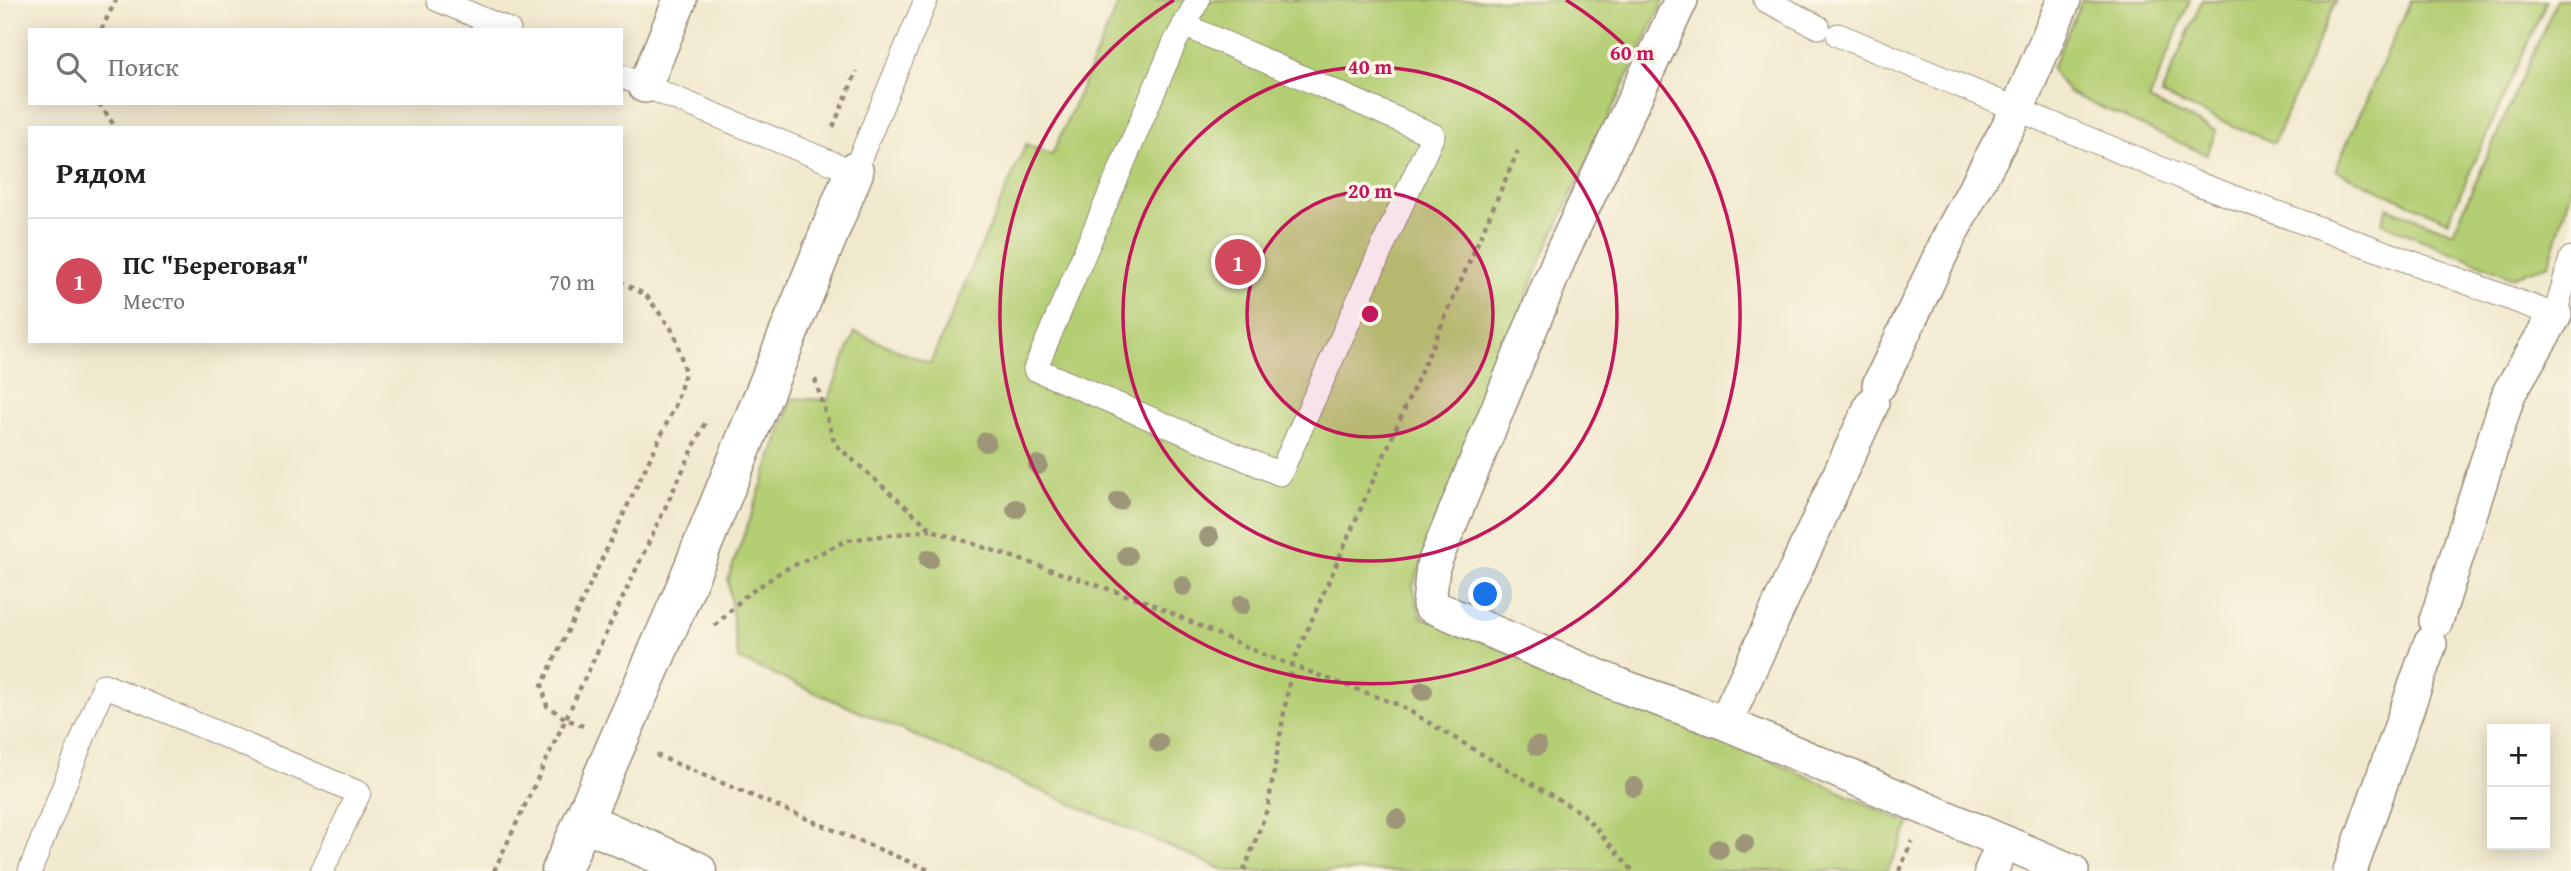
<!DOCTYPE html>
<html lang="ru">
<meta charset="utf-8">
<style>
body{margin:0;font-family:"Gentium Book Plus",serif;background:#f6f6f6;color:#202124}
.controls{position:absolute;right:21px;bottom:21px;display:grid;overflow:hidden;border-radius:0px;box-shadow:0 4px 18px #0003}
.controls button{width:63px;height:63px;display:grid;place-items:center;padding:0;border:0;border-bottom:2px solid #e0e0e0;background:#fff;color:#202124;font:35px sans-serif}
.you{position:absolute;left:1486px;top:595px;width:24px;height:24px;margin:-18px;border:5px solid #fff;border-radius:50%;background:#1a73e8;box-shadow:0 0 0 10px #1a73e833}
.badge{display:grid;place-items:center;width:46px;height:46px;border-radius:50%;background:#d1495b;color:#fff;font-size:23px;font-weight:700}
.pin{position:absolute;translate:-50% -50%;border:4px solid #fff;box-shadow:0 2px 7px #0006}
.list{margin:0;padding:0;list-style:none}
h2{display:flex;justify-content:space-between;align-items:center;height:91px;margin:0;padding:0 28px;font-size:30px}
h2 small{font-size:23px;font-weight:400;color:#757577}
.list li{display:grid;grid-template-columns:46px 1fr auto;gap:21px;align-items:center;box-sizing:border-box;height:126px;padding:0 28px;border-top:2px solid #e0e0e0}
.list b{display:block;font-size:26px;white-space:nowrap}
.list p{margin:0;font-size:23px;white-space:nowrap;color:#757577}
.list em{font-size:23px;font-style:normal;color:#757577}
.icon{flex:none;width:38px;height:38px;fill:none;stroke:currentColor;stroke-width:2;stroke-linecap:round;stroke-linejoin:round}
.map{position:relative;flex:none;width:2571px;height:871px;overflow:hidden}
.search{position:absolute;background:#fff;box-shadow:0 4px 18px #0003;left:28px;top:28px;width:595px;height:77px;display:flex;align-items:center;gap:18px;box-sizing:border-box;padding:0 24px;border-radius:0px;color:#757577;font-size:26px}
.panel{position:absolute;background:#fff;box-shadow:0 4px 18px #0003;left:28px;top:126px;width:595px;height:217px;border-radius:0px}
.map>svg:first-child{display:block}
.green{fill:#b4ce73;stroke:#787c48;stroke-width:2}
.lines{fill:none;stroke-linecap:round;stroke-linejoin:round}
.service-casing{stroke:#968a76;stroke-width:25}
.pedestrian-casing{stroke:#968a76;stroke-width:36}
.minor-casing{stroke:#968a76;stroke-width:41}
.path{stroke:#968a76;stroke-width:4.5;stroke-dasharray:5 5;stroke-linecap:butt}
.service{stroke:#fff;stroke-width:23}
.pedestrian{stroke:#fff;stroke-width:33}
.minor{stroke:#fff;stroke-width:38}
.tree{fill:#9d9679}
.ring{fill:none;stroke:#c2185b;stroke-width:3.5}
.centre{fill:#c2185b;stroke:#fcf5e5;stroke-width:3.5}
.ring-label{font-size:21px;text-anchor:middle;font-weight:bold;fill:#c2185b;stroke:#fcf5e5;stroke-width:7;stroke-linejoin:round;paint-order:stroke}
</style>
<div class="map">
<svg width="2571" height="871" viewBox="0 0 2571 871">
<rect width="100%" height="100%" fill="#fcf5e5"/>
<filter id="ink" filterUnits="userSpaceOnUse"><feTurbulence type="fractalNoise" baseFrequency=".0143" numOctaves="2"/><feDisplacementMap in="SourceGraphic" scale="14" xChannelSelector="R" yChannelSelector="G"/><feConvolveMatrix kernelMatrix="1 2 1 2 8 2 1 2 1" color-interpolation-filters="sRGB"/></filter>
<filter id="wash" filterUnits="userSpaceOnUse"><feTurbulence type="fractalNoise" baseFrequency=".00686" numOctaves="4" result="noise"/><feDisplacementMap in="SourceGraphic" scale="28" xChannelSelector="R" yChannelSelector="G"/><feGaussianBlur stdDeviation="1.57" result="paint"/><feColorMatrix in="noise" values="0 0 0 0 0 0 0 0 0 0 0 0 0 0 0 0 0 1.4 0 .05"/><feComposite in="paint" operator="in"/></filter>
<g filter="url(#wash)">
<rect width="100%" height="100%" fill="#f1e9ce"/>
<!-- green -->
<g class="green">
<path d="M1120,0h544l-120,253 -131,333 8,31 264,103 225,104 -23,47h-661l-488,-212 -10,-80 65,-181 35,2 27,-68 75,32 96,-220 26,11z"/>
<path d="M2082,0h108l-41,100 67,31 -9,24 -138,-62 -18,-24z"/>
<path d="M2202,0h134l-62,143 -113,-48z"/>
<path d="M2411,0h136l-99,221 -113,-51z"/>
<path d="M2557,0h14v188l-22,77 -38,12 -129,-54 5,-16 66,26z"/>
</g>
</g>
<g filter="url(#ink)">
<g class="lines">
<!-- service casing -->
<g class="service-casing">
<g id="service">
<path d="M438,0l71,30"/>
<path d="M1765,0l53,27"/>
<path d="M1184,25l249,110 -153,339 -245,-105 139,-325 24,-44"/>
<path d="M1838,35l355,147 362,133 16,-57"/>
<path d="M621,76l233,96 72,-172"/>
<path d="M30,871l74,-186 255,108 -37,78"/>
</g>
</g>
<!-- pedestrian casing -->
<g class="pedestrian-casing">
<g id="pedestrian">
<path d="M1681,0l-118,250 -130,316 -4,39 190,80 106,38 147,-319"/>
<path d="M645,86l35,-86"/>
<path d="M1879,385l73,-154 65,-121 47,-110"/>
<path d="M2436,621l73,-228 46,-78"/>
<path d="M1725,723l347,148"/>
<path d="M1991,871l13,-29"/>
<path d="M2350,871l80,-227"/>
</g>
</g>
<!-- minor casing -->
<g class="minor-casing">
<g id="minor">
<path d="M583,821l114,50"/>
<path d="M561,871l120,-273 173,-426"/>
</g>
</g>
<!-- path -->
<g class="path">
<path d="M101,30l15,-30"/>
<path d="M99,103l17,25"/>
<path d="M833,127l24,-56"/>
<path d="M815,379l20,65 97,86 215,72 117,53 135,50 184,109 50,57"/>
<path d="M715,626l29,-29 38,-26 66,-31 83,-10"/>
<path d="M583,726l-17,-7 -19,-13 -5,-21 133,-279 10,-33 -10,-39 -29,-39 -25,-13"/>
<path d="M656,755l275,116"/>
<path d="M494,871l212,-450"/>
<path d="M1244,871l24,-64 24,-142 226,-514"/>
<path d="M1899,871l13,-30"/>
</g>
<!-- service -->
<use href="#service" class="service"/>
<!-- pedestrian -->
<use href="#pedestrian" class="pedestrian"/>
<!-- minor -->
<use href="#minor" class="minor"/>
</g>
<!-- trees -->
<g class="tree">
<circle cx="986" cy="442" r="10"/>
<circle cx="1038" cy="465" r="10"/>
<circle cx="1119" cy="501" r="10"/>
<circle cx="1016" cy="509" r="10"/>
<circle cx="1209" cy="537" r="10"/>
<circle cx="1127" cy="556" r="10"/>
<circle cx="929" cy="559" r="10"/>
<circle cx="1183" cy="586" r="10"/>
<circle cx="1241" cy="605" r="10"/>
<circle cx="1423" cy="691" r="10"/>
<circle cx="1159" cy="743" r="10"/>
<circle cx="1537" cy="746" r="10"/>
<circle cx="1634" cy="787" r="10"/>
<circle cx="1397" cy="819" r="10"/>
<circle cx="1744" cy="843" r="10"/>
<circle cx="1719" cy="849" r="10"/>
</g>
</g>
<!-- distance rings -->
<circle cx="1370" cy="314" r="123" fill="#c2185b" fill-opacity=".12"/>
<g class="ring">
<circle cx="1370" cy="314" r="123"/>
<circle cx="1370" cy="314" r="247"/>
<path d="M1566 0A370 370 0 1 1 1174 0"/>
</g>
<circle cx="1370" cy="314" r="10" class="centre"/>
<g class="ring-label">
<text x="1632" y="60">60 m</text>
<text x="1370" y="74">40 m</text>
<text x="1370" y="198">20 m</text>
</g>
</svg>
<div class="controls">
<button>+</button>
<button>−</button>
</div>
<div class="you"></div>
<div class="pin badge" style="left:1238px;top:262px">1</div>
<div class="search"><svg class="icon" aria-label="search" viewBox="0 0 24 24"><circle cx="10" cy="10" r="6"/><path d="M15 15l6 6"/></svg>Поиск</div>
<section class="panel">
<h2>Рядом<small></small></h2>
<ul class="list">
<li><span class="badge">1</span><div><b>ПС &quot;Береговая&quot;</b><p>Место</p></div><em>70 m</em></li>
</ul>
</section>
</div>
